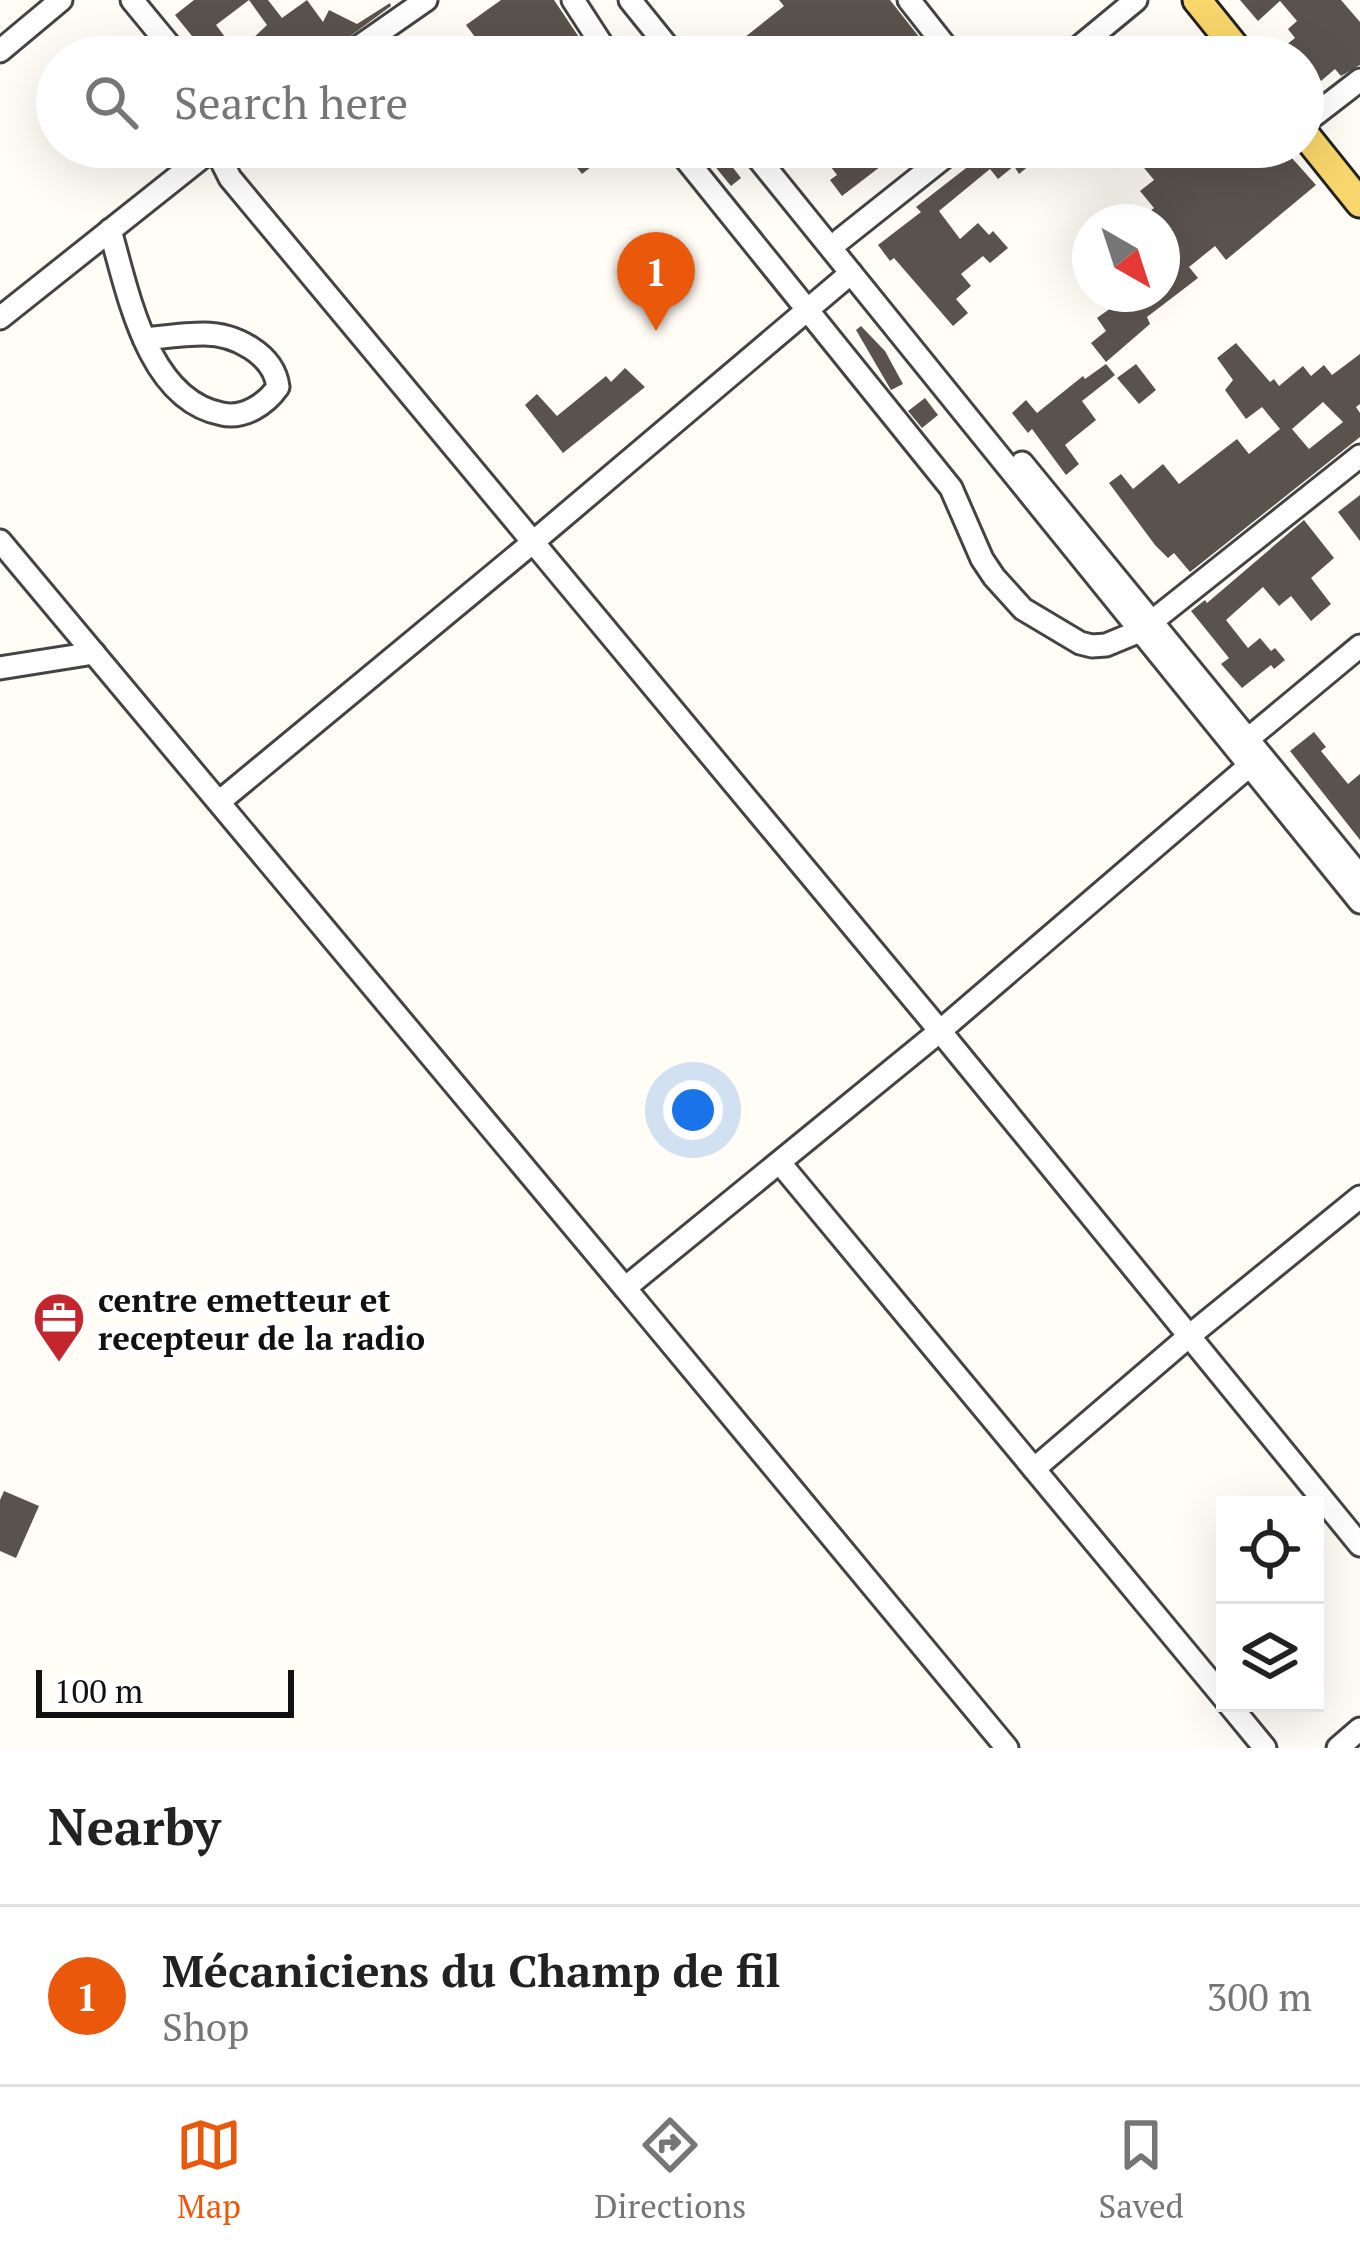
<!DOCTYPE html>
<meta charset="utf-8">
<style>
body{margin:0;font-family:"PT Serif",serif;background:#f6f6f6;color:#222}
.controls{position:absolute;right:36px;bottom:36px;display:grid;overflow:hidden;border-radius:0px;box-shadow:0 12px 48px #0002}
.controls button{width:108px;height:108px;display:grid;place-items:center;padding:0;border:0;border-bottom:3px solid #e0e0e0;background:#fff;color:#222;font:60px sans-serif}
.compass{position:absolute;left:1072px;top:204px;width:108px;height:108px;border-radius:50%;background:#fff;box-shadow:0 12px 48px #0002;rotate:141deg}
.scale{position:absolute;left:36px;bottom:30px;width:258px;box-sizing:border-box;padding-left:12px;border:6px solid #111;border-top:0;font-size:33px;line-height:42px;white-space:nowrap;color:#111;-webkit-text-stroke:9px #fff;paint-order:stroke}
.you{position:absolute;left:693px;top:1110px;width:42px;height:42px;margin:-30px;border:9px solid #fff;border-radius:50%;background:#1a73e8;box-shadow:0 0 0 18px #1a73e833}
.badge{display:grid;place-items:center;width:78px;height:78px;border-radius:50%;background:#ea580c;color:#fff;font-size:39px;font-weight:700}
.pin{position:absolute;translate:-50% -99px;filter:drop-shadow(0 3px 6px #0008)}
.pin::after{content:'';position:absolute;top:63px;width:42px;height:36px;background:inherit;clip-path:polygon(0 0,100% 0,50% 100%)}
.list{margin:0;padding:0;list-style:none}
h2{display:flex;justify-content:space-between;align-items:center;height:156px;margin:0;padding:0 48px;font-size:51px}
h2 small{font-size:39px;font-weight:400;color:#767676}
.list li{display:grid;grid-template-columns:78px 1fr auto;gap:36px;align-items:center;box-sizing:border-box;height:180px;padding:0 48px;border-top:3px solid #e0e0e0}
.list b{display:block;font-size:45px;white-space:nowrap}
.list p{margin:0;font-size:39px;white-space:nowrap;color:#767676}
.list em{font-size:39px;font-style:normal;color:#767676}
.icon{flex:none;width:66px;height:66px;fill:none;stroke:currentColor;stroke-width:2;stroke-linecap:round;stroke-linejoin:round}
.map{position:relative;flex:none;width:1360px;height:1748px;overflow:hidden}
.search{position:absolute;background:#fff;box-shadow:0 12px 48px #0002;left:36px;right:36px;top:36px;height:132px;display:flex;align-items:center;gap:30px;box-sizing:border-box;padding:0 42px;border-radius:66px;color:#767676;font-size:45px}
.sheet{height:336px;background:#fff}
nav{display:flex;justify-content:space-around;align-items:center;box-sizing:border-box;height:168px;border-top:3px solid #e0e0e0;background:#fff;font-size:33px;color:#767676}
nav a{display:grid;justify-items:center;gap:6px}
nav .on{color:#ea580c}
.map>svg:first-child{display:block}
.building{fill:#5a524d;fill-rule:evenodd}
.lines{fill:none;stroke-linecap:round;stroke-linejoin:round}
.minor-casing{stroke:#444;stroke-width:27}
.major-casing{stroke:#222;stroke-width:33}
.minor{stroke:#fff;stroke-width:21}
.major{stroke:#f9d66b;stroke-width:27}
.labels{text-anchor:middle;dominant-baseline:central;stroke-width:12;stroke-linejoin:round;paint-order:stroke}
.poi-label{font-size:33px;font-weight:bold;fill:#111;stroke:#fff;text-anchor:start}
</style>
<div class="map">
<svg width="1360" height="1748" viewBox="0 0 1360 1748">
<rect width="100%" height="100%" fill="#fffdf5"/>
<!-- building -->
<g class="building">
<path d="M194,0h74l14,18 25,-18 16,22 6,-12 28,14 33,-21 1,3 -69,51 -16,-15 -23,15h-78l-7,-10 2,-1 -25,-31zM249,0l18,25 -30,28 -21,-28z"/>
<path d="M501,0h53l31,46 -14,11 -5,-7 -10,7h-66l-24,-32z"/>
<path d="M779,0h111l45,57h-184l-11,-16 44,-35z"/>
<path d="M1240,0h101l19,22v43l-19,11 -6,-7 -14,12 -18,-24h-7l-10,-12 9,-7 -7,-9 9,-8 -17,-20 -22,20z"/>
<path d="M588,147h29l-35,27 -11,-14z"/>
<path d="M699,147h18l24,31 -10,8z"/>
<path d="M830,147h8l7,9 10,-9h51l-64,49 -12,-16 7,-5 -16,-21z"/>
<path d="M993,147h59l-33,27 -5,-8 -16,13 -8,-10 -51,42 21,28 18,-16 11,12 4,-4 15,17 -18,15 -7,-7 -22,18 10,12 -15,13 12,14 -15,13 -59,-68 -4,3 -12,-16 43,-33 -5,-5z"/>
<path d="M1147,147h135l34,38 -90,75 -11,-14 -26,21 9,11 -51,39 3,7 -44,38 -15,-19 15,-12 -9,-13 18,-13 -9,-11h56v-72h-5l-8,-10 5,-4 -14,-17 14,-11 -19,-23z"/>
<path d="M861,326l24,25 18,33 -12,6 -3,-5 -32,-55z"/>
<path d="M1236,343l34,39 4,-3 5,7 24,-20 8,10 13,-11 8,10 28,-21v50l-4,3 4,6v24l-170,135 -16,-19 -6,5 -13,-13 -46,-62 12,-9 12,15 30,-25 16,20 58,-45 12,15 31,-25 -18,-22 -16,12 -21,-29 8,-10 -16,-22zM1323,402l20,20 -34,27 -17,-20z"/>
<path d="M1106,364l9,11 -33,26 14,19 -31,25 14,19 -13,11 -34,-46 -4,4 -16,-20 14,-13 11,13 46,-37 2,3z"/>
<path d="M1136,364l20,26 -17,14 -22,-26z"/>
<path d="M625,368l20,19 -82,66 -38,-48 12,-11 20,22 49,-40 5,6z"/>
<path d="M925,398l13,17 -16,13 -14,-17z"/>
<path d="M1360,495v46l-22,-29z"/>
<path d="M1304,520l30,38 -23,20 20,26 -20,17 -20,-25 -12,10 -16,-19 -37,33 22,28 12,-10 11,13 4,-3 10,12 -11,9 -3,-4 -29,23 -21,-24 8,-6 -38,-47 14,-11 2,3z"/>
<path d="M1314,732l12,15 -5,4 27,33 12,-10v66l-70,-89z"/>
<path d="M4,1491l35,15 -23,52 -16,-7v-51z"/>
</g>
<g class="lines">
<!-- minor casing -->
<g class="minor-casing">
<g id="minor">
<path d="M132,0l47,57"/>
<path d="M573,0l37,57"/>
<path d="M630,0l46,57"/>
<path d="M909,0l45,57"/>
<path d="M0,51l61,-51"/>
<path d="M344,57l82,-57"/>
<path d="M1067,57l69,-57"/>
<path d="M1303,124l57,-44"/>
<path d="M222,147v15l8,16 710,853 420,514"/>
<path d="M676,147l275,341 31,71 12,18 29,32 57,34 12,3 14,-1 34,-14 220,-175"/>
<path d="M749,147l611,755"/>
<path d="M110,230c18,62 37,170 112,184 22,5 44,-10 56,-27 -4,-33 -43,-53 -74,-53 -20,0 -40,3 -60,5"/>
<path d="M840,240l117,-93"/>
<path d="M0,318l215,-171"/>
<path d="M1022,463l338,413"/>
<path d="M0,541l625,747"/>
<path d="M0,668l94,-15"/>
<path d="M1248,739l112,-93"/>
<path d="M219,802l313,-259 319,-270"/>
<path d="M780,1163l445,536"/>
<path d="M1034,1469l154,-132 172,-140"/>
<path d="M1228,1703l37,45"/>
<path d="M1007,1748l-382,-460 315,-257 309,-265"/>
<path d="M1338,1748l22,-19"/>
</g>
</g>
<!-- major casing -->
<g class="major-casing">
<g id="major">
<path d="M1197,0l46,57"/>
<path d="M1303,132l57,71"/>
</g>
</g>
<!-- minor -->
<use href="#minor" class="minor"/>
<!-- major -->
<use href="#major" class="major"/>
</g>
<!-- icons -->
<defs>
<g id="office-pin" transform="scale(2.7)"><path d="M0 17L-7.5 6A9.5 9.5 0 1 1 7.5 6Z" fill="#c4262e" stroke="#fff"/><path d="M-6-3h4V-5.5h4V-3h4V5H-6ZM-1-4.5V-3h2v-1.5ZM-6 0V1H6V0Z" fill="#fff"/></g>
</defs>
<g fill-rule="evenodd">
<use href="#office-pin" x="59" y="1318"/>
</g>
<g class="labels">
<!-- poi labels -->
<g class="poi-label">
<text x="98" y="1299">centre emetteur et<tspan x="98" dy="38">recepteur de la radio</tspan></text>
</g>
</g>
</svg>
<div class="controls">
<button><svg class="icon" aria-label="locate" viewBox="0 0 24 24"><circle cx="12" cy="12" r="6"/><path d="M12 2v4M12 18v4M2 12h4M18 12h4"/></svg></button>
<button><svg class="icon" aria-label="layers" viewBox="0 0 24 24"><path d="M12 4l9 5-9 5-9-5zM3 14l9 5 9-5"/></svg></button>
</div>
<svg class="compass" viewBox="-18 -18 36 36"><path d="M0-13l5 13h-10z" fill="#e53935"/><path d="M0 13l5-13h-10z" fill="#767676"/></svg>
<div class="scale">100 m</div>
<div class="you"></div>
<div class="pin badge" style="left:656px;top:331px">1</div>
<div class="search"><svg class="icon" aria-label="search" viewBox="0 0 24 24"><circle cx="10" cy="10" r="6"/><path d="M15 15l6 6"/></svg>Search here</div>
</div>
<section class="sheet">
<h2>Nearby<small></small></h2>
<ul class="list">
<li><span class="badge">1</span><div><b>Mécaniciens du Champ de fil</b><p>Shop</p></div><em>300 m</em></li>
</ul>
</section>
<nav>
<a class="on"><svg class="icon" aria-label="map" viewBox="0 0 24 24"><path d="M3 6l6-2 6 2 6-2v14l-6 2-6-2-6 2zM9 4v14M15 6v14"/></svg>Map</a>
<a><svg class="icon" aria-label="directions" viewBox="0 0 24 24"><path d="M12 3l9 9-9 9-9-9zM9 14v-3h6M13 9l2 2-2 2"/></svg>Directions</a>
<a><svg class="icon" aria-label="saved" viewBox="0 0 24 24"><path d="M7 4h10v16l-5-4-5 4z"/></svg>Saved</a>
</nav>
